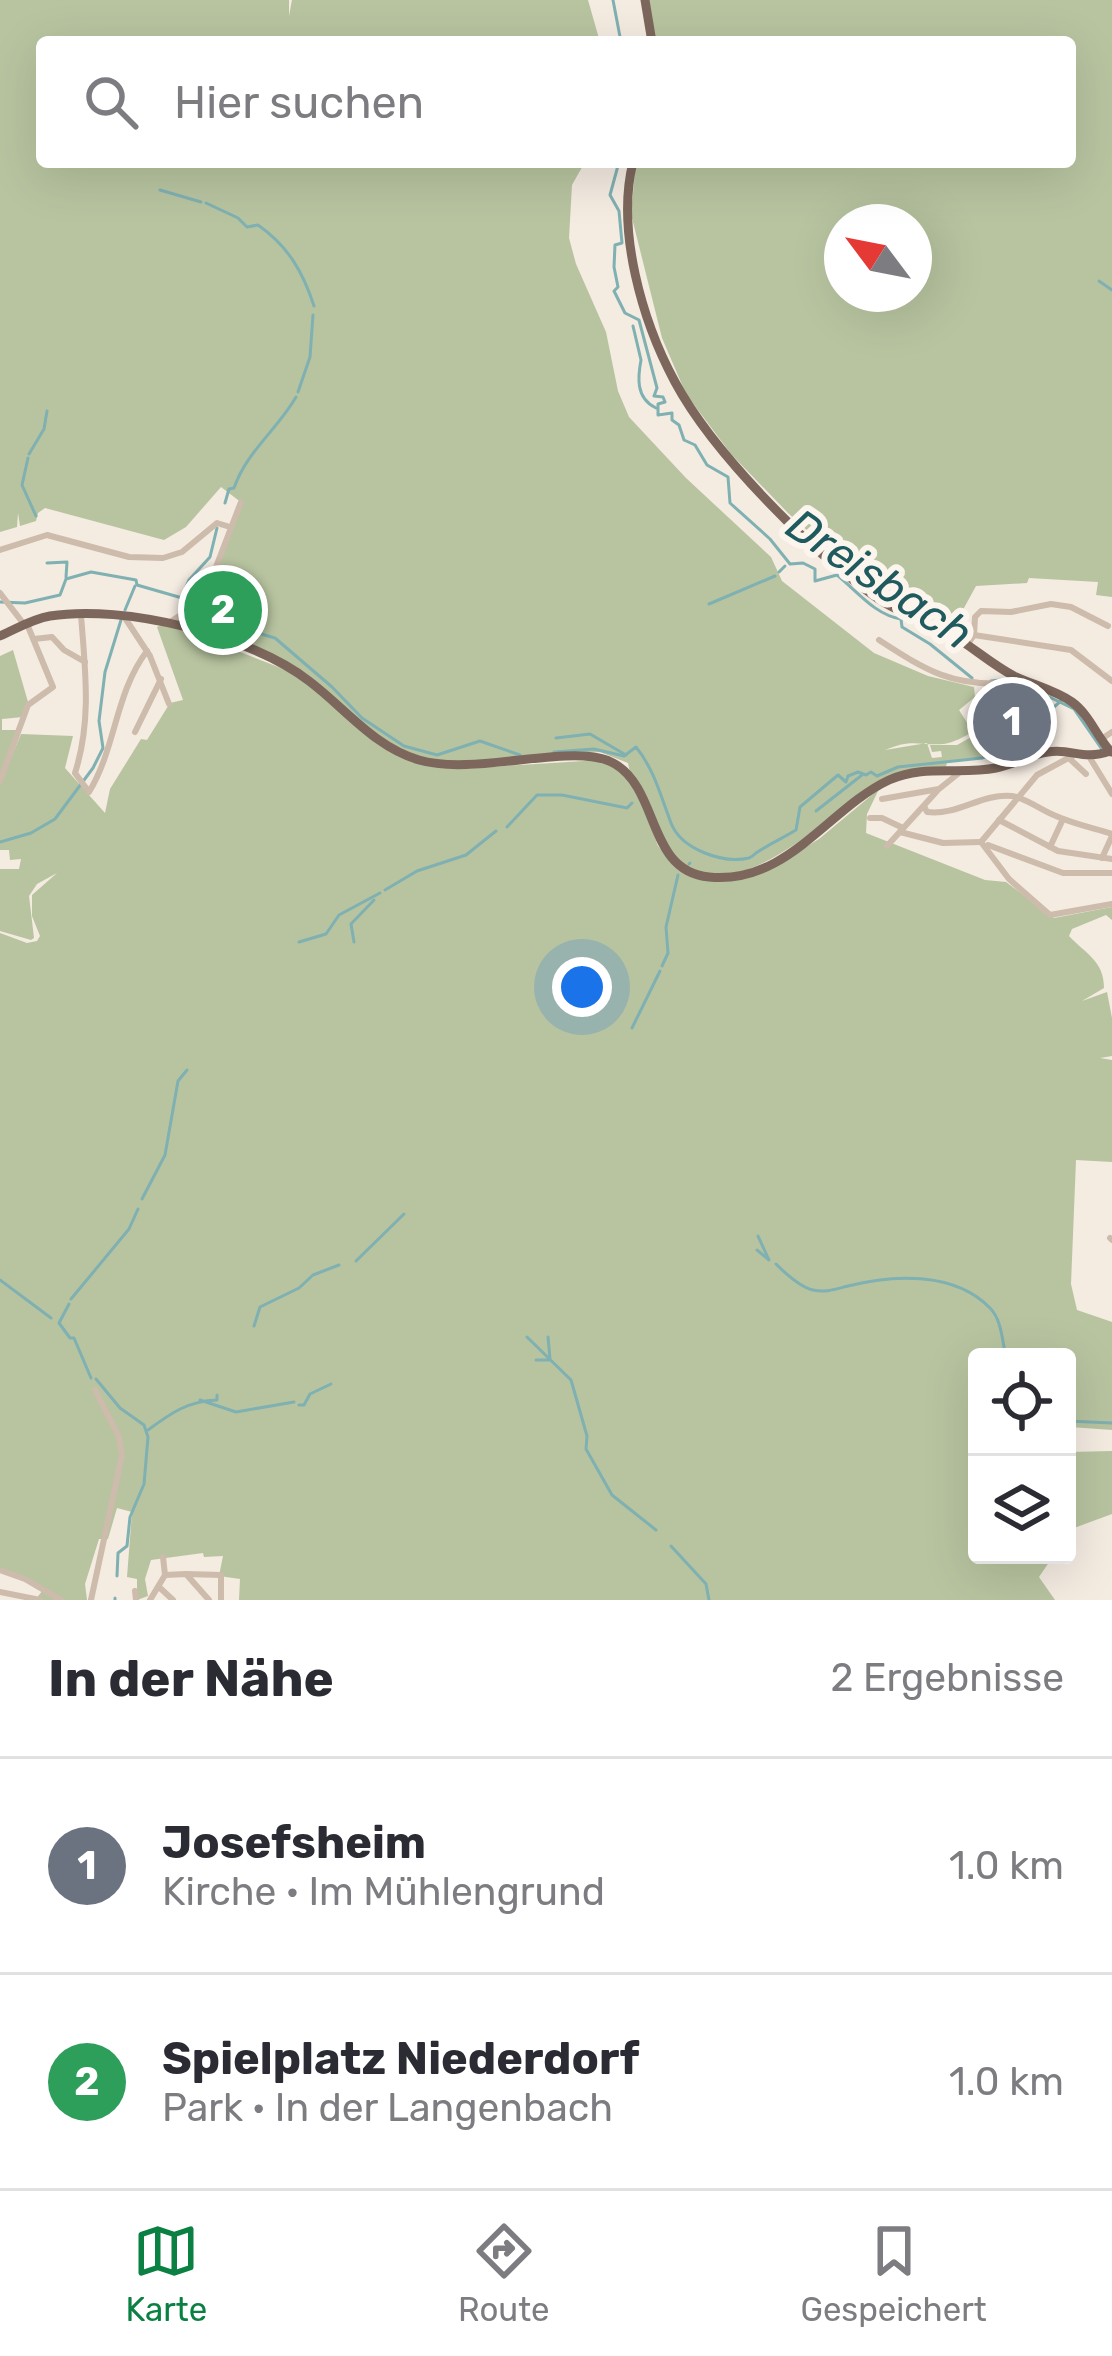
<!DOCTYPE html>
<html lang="de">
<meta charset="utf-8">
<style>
body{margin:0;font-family:Rubik,sans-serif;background:#f2f2f3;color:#2b2b33}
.controls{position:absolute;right:36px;bottom:36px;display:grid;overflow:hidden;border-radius:12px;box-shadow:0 12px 48px #0002}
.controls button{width:108px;height:108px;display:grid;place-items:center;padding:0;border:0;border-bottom:3px solid #e1e1e2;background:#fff;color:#2b2b33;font:60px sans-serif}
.compass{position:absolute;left:824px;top:204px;width:108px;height:108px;border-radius:50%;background:#fff;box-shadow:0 12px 48px #0002;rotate:302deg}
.you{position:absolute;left:582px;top:987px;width:42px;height:42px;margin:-30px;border:9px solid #fff;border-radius:50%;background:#1a73e8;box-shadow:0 0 0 18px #1a73e833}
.badge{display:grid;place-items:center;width:78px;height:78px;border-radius:50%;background:#0b8043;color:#fff;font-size:39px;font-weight:700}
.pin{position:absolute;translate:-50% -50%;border:6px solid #fff;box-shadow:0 3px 12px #0006}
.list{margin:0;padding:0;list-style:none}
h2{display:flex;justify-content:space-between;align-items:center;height:156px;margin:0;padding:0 48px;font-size:51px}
h2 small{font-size:39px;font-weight:400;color:#7c7c81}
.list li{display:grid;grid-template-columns:78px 1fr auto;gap:36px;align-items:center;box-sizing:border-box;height:216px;padding:0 48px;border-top:3px solid #e1e1e2}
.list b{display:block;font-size:45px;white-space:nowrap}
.list p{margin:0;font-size:39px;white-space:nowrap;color:#7c7c81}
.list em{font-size:39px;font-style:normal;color:#7c7c81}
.icon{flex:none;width:66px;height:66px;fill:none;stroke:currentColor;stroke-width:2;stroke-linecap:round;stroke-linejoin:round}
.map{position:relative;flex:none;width:1112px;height:1600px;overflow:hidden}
.search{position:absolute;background:#fff;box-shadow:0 12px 48px #0002;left:36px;right:36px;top:36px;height:132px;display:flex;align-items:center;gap:30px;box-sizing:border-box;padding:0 42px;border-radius:12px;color:#7c7c81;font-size:45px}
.sheet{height:588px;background:#fff}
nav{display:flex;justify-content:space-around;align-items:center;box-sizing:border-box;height:168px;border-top:3px solid #e1e1e2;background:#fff;font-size:33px;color:#7c7c81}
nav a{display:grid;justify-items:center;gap:6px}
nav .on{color:#0b8043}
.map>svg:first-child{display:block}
.green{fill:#b8c4a0;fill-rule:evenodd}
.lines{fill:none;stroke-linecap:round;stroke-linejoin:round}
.stream{stroke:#7fb0b2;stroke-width:3}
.minor{stroke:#cdbbac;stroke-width:6}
.major{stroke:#7d675c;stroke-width:9}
.labels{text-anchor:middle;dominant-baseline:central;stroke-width:12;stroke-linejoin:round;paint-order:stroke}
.water-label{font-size:45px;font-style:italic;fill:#1f5a5e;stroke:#fbf5ee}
</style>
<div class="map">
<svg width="1112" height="1600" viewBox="0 0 1112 1600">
<rect width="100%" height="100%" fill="#f4ebe1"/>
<!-- green -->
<g class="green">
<path d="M0,0h289v16l3,-16h296l12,42h-558v120h543l-13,23 -3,53 7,26 30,68 12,59 11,26 57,61 85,79 11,24 92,72 54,23 46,11 1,10 -16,13 14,22c-8,4 -20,11 -29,12 -25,2 -31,-6 -59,6l42,-7 5,15 10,-1 -1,-6 -9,1 -2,-7h27l18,-10 5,5 21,-19 13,9 9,-13 12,8 -9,11 2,11 -13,7 -11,-6 -23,10 -34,3 -1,7c-17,2 -40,2 -55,9 -69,36 -179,171 -238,46 -9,-19 -22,-39 -25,-60l-28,-11 -160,11 -49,-17 -82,-68 -131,-55 -2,-5 39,-22 4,-10 -2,-14 25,-69 -21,-16 -35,40 -22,13 -119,-32 -7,5 -2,8 -16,5 -2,-13 -1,14 -17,5z"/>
<path d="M647,0h465v597l-16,-2 2,-13 -69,-4 -2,5 -51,3 -17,31 -95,-35 -76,-69 -57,-59 -45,-60 -24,-56 -31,-124 5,-52h434v-120h-416zM842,222h72v72h-72z"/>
<path d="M166,623l130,51 104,83 33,10 26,2 140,-9 22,11 17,23 20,52 15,17 36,17 75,-20 35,-21 60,-50 -12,25 -1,19 119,47 21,2 48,36 58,-11v13l-6,-5 -34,14 -3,7c17,18 35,25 35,52l-22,13 25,-9 5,26v38l-12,2 12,2v102l-36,-2 -5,124 6,26 35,12v108l-42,-3 -1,25 43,-1v63l-38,14 -7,8v-179h-90v198h77l-15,22 16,23h-816l1,-21 -21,-3 4,-20 -19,1 -1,-4 -52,7 -6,19 3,17 -11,4v-21l-10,-2 5,-65 -15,-4 -9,31h-9l-14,45 2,16h-52l8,-10 -43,-21v-636l27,10 10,-2 3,-5 -8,-20v-21l25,-22 -20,11 -8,12 5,42 -3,2 -31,-9v-62h19l2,-10 -11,1 -1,-10h-9v-66l21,-50 52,2 -8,32 40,45 5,-24 31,-50 6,1 23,-37 13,-3 -26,-73z"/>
<path d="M13,650l15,52 -5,15 -21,2v11h17l-19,44v-118z"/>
</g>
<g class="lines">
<!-- stream -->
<g class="stream">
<path d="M613,0l8,42"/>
<path d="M619,162l-9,33 9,16 3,32 -7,2 -1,22 4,20 -4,4 11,22 14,7 18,68 -3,8 9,1 2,5 -7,2v11l14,-2v7l7,5 5,15 11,5 12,20 21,12 2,26 40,36 20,25 13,-1 12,6v12l22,-6c20,16 38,40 64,44l1,8 28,17 42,34"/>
<path d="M160,190l41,12"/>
<path d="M206,203l32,15 9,9 11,-2c30,21 45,47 56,81"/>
<path d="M1099,281l13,9"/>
<path d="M633,326l8,34c-3,16 -6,38 15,48"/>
<path d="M298,392l12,-35 3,-42"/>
<path d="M29,454l15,-25 3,-18"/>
<path d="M28,458l-6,27 14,31"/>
<path d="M225,503l4,-14 5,-1c13,-37 43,-58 62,-91"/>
<path d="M47,563l20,-1 -1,15"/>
<path d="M779,572l6,-6"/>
<path d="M181,598l8,-18 21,-23 7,-29"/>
<path d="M0,602l25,1 35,-8 6,-16 25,-7 45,8 1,5 59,17"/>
<path d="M709,604l66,-28"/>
<path d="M201,606l23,17 51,15 57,49 30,31 42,28 33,9 43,-14 40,14"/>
<path d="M125,610l10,-24"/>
<path d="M991,681l20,-2"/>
<path d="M1031,688l43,21 27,39"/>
<path d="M556,738l34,-4 36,21"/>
<path d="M554,752l40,-3 30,7 12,-9c18,22 25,50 35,76 10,26 51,41 78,35 3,-1 5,-3 7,-5 15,-10 27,-15 40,-23l4,-23 38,-32 8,7 2,-6 10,-4 8,3 5,-3 6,4 21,-9 84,-9 22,-9 11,5 12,-6v-12l15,-9v-10l19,-16"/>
<path d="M816,811l46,-36"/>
<path d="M507,827l30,-32h25l65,13 5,-5"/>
<path d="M0,842l31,-9 24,-14 38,-51 10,-20 -4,-27 6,-49 16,-52"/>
<path d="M689,864l1,-1"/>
<path d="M385,890l32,-19 49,-16 30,-24"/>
<path d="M299,942l27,-8 13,-19 41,-22"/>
<path d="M354,942l-3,-18 23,-24"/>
<path d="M662,966l6,-13 -2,-26 12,-52"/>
<path d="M632,1028l28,-57"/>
<path d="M142,1199l23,-44 13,-74 9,-11"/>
<path d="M758,1236l11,24"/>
<path d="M757,1250l11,9"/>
<path d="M356,1261l48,-47"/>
<path d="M776,1264c11,11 24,23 37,26 12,3 23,-1 35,-4 47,-12 107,-14 142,22 11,11 12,30 15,44l6,5"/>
<path d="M0,1280l51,38"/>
<path d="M71,1299l58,-70 9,-20"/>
<path d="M69,1304l-10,19 11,15h4l17,40"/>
<path d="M254,1326l6,-19 39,-19 14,-13 26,-10"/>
<path d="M527,1337l44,43 16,56 -1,13 26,46 44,35"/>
<path d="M548,1337l2,22"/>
<path d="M536,1360h13"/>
<path d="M96,1379l24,29 24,17 4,12 -4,47 -14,33 -3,29 -9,7 -1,23"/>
<path d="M200,1400l36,12 58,-10"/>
<path d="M299,1405h5l6,-11 21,-10"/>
<path d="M1067,1421l45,2"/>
<path d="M148,1430c23,-17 40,-29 69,-30v-5"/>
<path d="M671,1546l35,38 3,16"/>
<path d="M115,1598v2"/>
</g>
<!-- minor -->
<g class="minor">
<path d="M0,550l47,-15 82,22 34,1 19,-6 35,-29 13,4"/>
<path d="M0,593l23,30"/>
<path d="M81,615c4,54 11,105 -6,158l14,19c27,-44 26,-99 58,-141"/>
<path d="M125,618l25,38 19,48"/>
<path d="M170,622l46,-30v-25l25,-65"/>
<path d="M974,635l1,-18 6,-6 30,1 40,-8 20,3 37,19"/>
<path d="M34,639l18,-2 12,13 21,12"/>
<path d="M879,640c48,31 73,47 132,43"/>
<path d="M967,645l7,-10 97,15 41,31"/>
<path d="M1009,694l21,14"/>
<path d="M135,732l26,-53"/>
<path d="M975,733l34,-39 2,-10"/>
<path d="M1100,740l12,-8"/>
<path d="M1090,758l22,36"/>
<path d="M1071,760l15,14"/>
<path d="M0,781l28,-76 25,-18 -26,-63"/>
<path d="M882,799l57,-10 20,-16"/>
<path d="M924,806l3,6c31,4 54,-19 85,-16 12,1 31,15 44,20 18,8 37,12 56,18"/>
<path d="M870,818h12l21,10"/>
<path d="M999,820l59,31 54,8"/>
<path d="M900,832l43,11 38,-1"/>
<path d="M981,842l28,37 41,36 62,-11"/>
<path d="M981,842l56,-67 37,-20"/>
<path d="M988,845l75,28h49"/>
<path d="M887,846l50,-55"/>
<path d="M1050,847l13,-28"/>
<path d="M1102,858l10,-22"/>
<path d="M1110,1238l2,2"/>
<path d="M0,1570l25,9 36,21"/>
<path d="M186,1574l35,1v25"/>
<path d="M165,1575l21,-1 23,26"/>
<path d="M159,1587l14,13"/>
<path d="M135,1591l1,9"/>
<path d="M0,1592l40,8"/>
<path d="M91,1600l31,-145 -3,-18 -24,-47"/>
<path d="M150,1600l15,-25 -2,-18"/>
</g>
<!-- major -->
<g class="major">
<path d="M645,0l7,42"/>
<path d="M633,162c-17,68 9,159 42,220 38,71 138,172 205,218 20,13 44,20 65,31 25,13 44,32 69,45 19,9 41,14 58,26 17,12 25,35 39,50"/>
<path d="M0,636c16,-7 32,-17 50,-20 74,-12 200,19 259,65 36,27 65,66 110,79 58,17 158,-20 196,4 45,27 32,107 94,113 78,8 120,-69 180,-97 35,-16 71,-5 107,-12 18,-3 35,-14 52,-16 24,-4 35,9 62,-1"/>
</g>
</g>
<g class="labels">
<!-- water labels -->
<g class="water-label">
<text transform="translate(880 579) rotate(34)">Dreisbach</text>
</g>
</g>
</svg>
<div class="controls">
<button><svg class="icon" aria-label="locate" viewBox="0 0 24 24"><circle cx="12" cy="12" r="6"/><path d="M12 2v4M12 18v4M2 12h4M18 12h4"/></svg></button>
<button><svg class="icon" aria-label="layers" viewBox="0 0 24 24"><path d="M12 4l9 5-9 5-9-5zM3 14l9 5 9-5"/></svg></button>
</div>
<svg class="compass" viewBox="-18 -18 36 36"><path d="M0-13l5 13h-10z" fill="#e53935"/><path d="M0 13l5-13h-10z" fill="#7c7c81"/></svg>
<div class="you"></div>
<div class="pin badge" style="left:1012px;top:722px;background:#6b7280">1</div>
<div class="pin badge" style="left:223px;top:610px;background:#2e9e5b">2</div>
<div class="search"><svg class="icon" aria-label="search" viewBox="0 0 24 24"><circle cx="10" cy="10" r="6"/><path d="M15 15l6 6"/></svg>Hier suchen</div>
</div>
<section class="sheet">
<h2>In der Nähe<small>2 Ergebnisse</small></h2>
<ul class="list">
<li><span class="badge" style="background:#6b7280">1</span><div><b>Josefsheim</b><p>Kirche · Im Mühlengrund</p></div><em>1.0 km</em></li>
<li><span class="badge" style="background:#2e9e5b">2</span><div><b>Spielplatz Niederdorf</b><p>Park · In der Langenbach</p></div><em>1.0 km</em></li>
</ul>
</section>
<nav>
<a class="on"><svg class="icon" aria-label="map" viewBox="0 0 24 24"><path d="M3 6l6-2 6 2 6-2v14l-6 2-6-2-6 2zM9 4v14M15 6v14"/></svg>Karte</a>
<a><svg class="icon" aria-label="directions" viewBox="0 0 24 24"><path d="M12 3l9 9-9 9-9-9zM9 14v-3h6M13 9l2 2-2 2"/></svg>Route</a>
<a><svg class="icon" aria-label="saved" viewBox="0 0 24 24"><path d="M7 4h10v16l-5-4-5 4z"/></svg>Gespeichert</a>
</nav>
